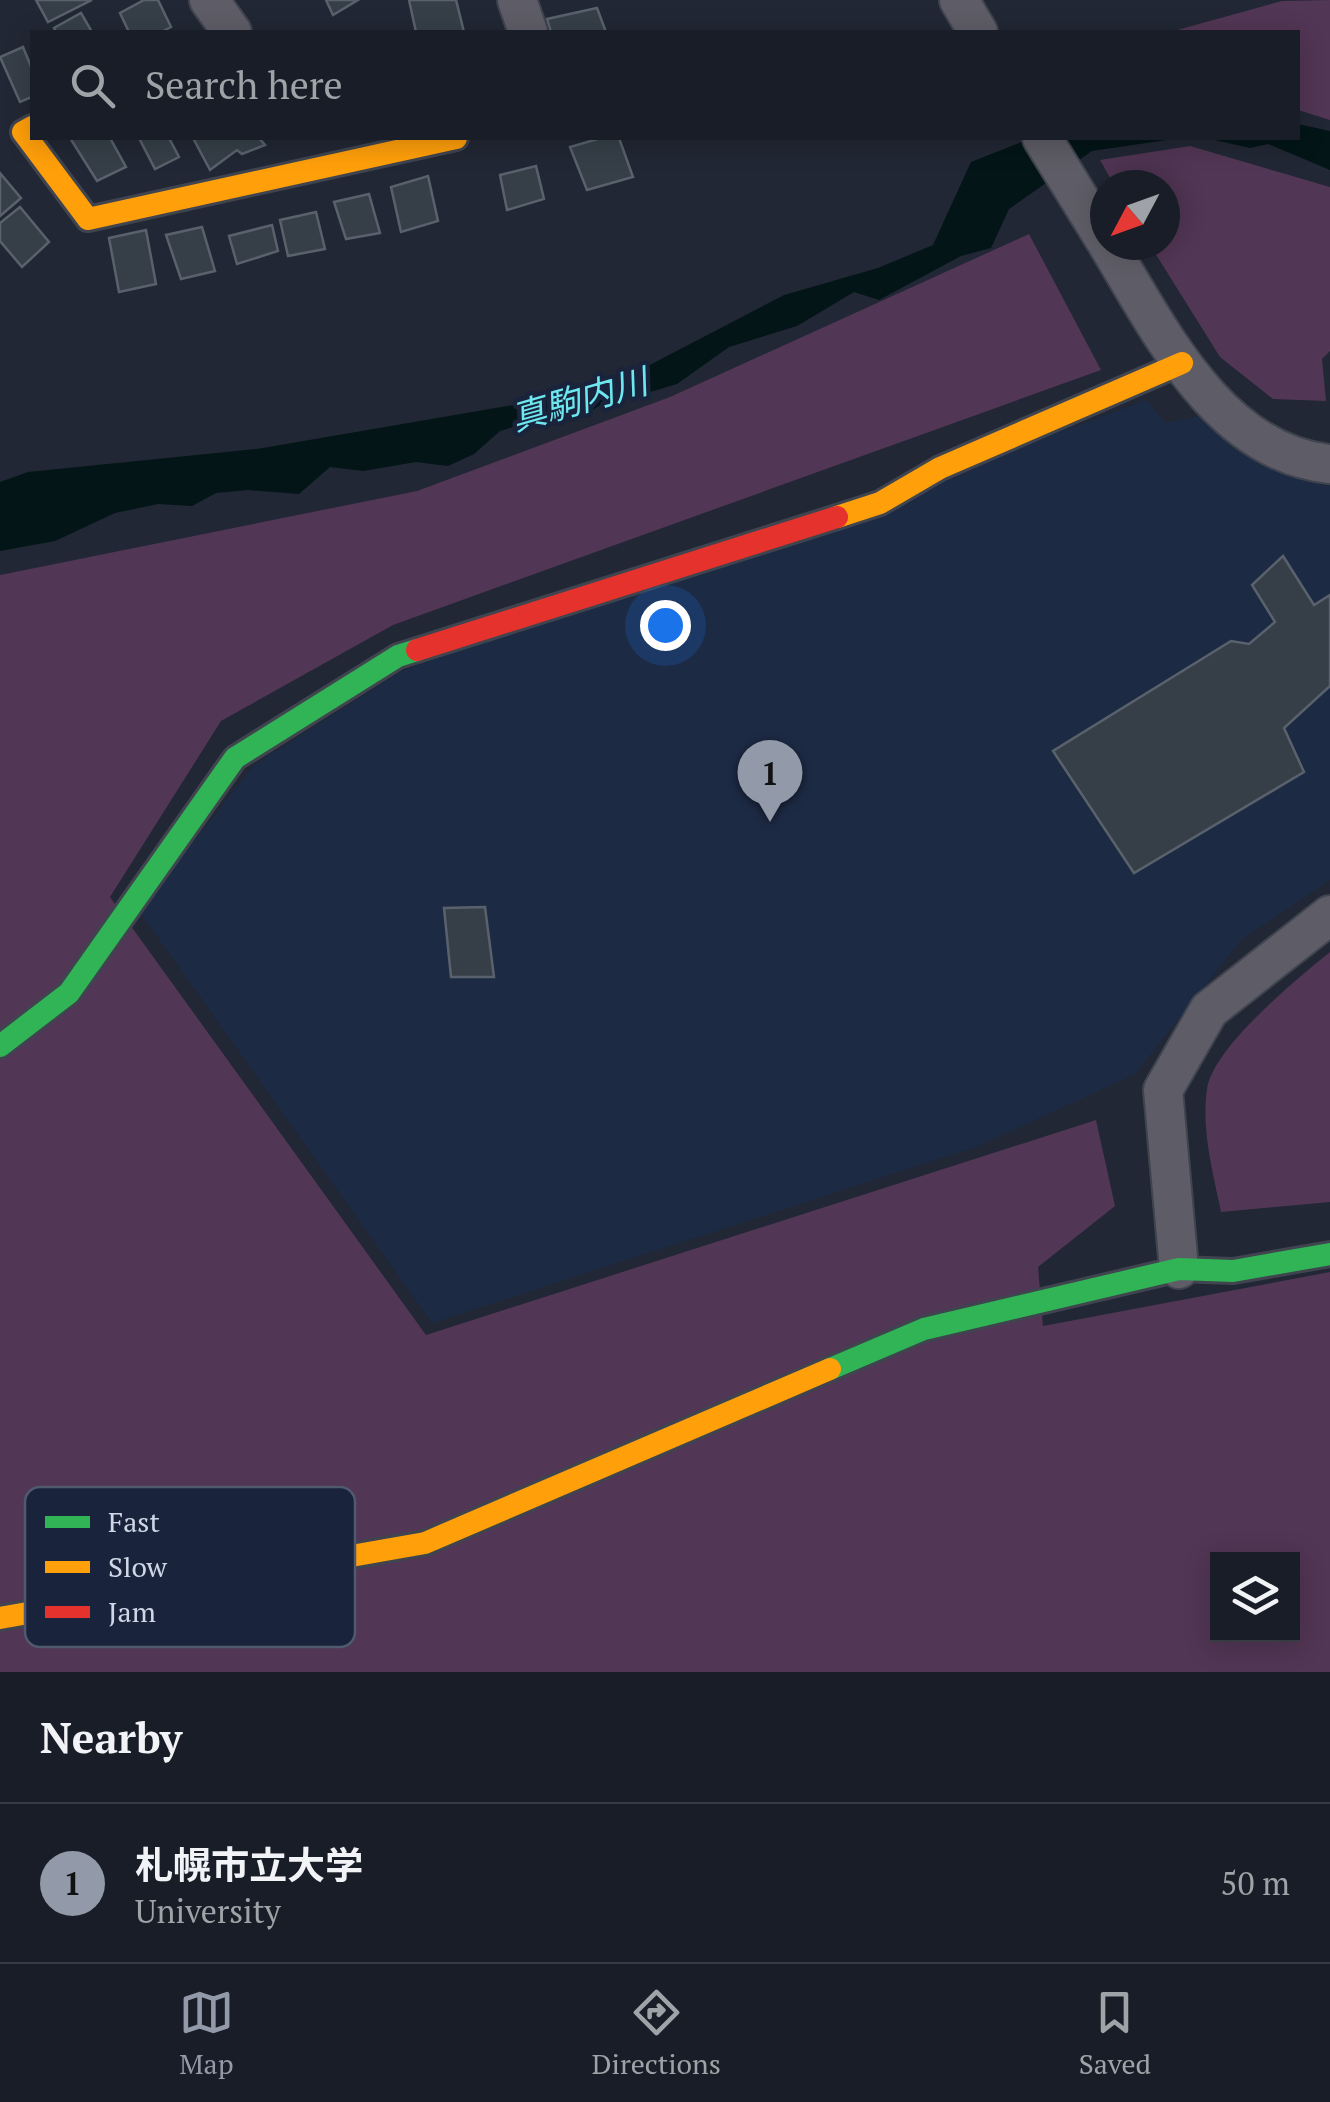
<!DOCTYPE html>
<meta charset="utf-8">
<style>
body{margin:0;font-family:"PT Serif","Noto Sans JP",serif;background:#262a33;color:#f1f3f6}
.controls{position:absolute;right:30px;bottom:30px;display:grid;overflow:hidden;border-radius:0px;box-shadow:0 5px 25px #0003}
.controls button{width:90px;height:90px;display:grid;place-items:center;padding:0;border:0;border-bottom:2px solid #373b44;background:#191d27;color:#f1f3f6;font:50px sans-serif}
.compass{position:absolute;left:1090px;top:170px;width:90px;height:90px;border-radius:50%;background:#191d27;box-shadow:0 5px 25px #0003;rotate:229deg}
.you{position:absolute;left:665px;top:625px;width:35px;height:35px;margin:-25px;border:8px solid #fff;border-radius:50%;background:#1a73e8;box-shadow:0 0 0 15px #1a73e833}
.badge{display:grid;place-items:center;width:65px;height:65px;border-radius:50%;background:#9299a8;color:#111;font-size:32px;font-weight:700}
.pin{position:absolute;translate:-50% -82px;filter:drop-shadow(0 2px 5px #0008)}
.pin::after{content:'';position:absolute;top:52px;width:35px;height:30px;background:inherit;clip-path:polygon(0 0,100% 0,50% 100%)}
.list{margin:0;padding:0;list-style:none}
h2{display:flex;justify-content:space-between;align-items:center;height:130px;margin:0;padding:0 40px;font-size:42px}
h2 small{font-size:32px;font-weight:400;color:#9fa2a7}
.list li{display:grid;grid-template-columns:65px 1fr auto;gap:30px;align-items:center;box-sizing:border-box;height:160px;padding:0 40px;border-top:2px solid #373b44}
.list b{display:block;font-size:38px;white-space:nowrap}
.list p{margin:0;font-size:32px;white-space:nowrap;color:#9fa2a7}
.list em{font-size:32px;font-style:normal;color:#9fa2a7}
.icon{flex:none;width:55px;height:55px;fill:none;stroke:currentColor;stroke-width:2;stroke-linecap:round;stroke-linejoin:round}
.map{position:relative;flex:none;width:1330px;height:1672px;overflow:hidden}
.search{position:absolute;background:#191d27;box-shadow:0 5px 25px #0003;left:30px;right:30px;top:30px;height:110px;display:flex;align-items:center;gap:25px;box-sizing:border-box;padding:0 35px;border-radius:0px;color:#9fa2a7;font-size:38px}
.sheet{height:290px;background:#191d27}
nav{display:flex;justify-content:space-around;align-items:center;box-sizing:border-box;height:140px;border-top:2px solid #373b44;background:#191d27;font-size:28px;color:#9fa2a7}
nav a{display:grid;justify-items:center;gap:5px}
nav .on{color:#9299a8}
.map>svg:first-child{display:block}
.built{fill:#1d2a44}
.green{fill:#523655;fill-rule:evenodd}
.water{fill:#031517}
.building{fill:#363f48;stroke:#59626c;stroke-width:2.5}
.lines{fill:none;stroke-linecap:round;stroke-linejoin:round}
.street-casing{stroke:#3f444f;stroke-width:42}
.fast-casing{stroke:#3f444f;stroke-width:28}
.slow-casing{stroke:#3f444f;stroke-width:28}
.jam-casing{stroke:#3f444f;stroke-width:28}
.street{stroke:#5e5d67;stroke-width:38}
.fast{stroke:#30b455;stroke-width:22}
.slow{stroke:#ff9f0a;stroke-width:22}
.jam{stroke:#e5322d;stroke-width:22}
.labels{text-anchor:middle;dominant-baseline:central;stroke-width:9;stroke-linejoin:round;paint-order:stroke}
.water-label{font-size:35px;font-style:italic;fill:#6de8f0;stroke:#19243c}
.key{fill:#19243c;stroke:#505a6f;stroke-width:2.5}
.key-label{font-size:28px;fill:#cfd7e7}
</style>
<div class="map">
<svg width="1330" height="1672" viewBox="0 0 1330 1672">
<rect width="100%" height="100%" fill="#212734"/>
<!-- built -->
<path class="built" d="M1147,400l18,23 35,-7 61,50 69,5v409l-89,60 -106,134 -159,73 -544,176 -293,-412 116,-147 147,-93z"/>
<!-- green -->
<g class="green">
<path d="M1330,0v120l-32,-10v-78h-128l112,-31z"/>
<path d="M1190,146l140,41v164l-8,8 4,42 -53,-2 -53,-42 -70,-112h15v-60h-51l-14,-25z"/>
<path d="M1029,234l72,136 -708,255 -172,96 -111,176 316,438 670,-215 19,86 -77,61 5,59 287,-54v400h-1330v-1097l417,-84 253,-94zM1218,1560h74v74h-74z"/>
<path d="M1330,952v250l-109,10c-8,-40 -20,-82 -14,-123 6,-42 91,-111 123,-137z"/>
</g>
<!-- water -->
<g class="water">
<path d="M1298,124l32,7v39l-62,-26 -18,4 -44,-10h92z"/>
<path d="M1032,138h148l-88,13 -83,58 -18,39 -30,8 -82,44 -25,-8 -57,34 -68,21 -52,37 -30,9 -25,-2 -31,20 -38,4 -53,16 -26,23 -26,12 -32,-4 -53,9 -33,-4 -31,27 -51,-4 -32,3 -24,13 -34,-2 -43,9 -60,28 -55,10v-69l28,-10 229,-23 309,-53 78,-28 140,-73 94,-27 55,-23 38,-83z"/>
</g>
<!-- building -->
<g class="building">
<path d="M36,0h56l-44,22z"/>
<path d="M144,0h14l13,27 -10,5h-32l-9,-19z"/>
<path d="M326,0h32l-25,15z"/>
<path d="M409,0h47l8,32h-48z"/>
<path d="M597,8l9,24h-55l-4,-13z"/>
<path d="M81,13l11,19h-36l-2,-4z"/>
<path d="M23,47l9,22v28l-12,5 -20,-45z"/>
<path d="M70,138h40l16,29 -29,14z"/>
<path d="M139,138h30l10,19 -24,12z"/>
<path d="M193,138h66l6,7 -23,9 -5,-4 -27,20z"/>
<path d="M601,138h18l14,39 -46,13 -17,-43z"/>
<path d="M536,166l8,33 -37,11 -7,-35z"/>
<path d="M0,173l21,25 -21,18z"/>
<path d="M428,176l10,45 -37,11 -10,-45z"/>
<path d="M369,194l11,39 -34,6 -12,-37z"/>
<path d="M20,207l29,35 -27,25 -22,-26v-18z"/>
<path d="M316,212l9,37 -37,7 -8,-36z"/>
<path d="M272,225l6,26 -41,13 -8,-28z"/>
<path d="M202,227l13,44 -34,8 -15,-44z"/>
<path d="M146,230l10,54 -37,8 -10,-54z"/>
<path d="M1283,556l31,49 16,-10v91l-46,42 20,44 -170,101 -81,-122 178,-110 18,3 26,-22 -23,-37z"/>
<path d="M485,907l9,70h-43l-7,-69z"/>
</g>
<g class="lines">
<!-- street casing -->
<g class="street-casing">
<g id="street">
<path d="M209,0l23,32"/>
<path d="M517,0l11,32"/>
<path d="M959,0l19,32"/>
<path d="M1042,138l63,102"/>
<path d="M1108,245c52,85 110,208 222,219"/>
<path d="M1179,1269l-16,-179 46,-80 121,-95"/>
</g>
</g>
<!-- fast casing -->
<g class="fast-casing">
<g id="fast">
<path d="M0,1046l69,-53 166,-235 163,-102 19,-6"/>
<path d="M830,1369l94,-40 255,-60 54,2 97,-17"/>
</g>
</g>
<!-- slow casing -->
<g class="slow-casing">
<g id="slow">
<path d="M32,127l-9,5 65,87 368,-81"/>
<path d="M837,517l43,-14 60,-35 242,-105"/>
<path d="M0,1618l425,-75 405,-174"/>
</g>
</g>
<!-- jam casing -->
<g class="jam-casing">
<path id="jam" d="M417,650l420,-133"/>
</g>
<!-- street -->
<use href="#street" class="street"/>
<!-- fast -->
<use href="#fast" class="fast"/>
<!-- slow -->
<use href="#slow" class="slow"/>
<!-- jam -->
<use href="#jam" class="jam"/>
</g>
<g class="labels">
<!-- water labels -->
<g class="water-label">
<text transform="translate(579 399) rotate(-16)">真駒内川</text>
</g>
</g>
<!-- legend -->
<rect x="25" y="1487" width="330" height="160" rx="15" class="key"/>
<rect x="45" y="1516" width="45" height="12" fill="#30b455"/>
<rect x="45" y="1561" width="45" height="12" fill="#ff9f0a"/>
<rect x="45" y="1606" width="45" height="12" fill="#e5322d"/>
<g class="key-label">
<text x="108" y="1532">Fast</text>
<text x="108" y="1577">Slow</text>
<text x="108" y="1622">Jam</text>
</g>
</svg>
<div class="controls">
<button><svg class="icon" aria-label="layers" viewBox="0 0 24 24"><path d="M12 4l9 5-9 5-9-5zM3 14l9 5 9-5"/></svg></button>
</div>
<svg class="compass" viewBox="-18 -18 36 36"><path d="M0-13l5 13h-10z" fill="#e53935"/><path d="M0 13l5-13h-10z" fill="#9fa2a7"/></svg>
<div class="you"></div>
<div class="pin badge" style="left:770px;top:822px">1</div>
<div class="search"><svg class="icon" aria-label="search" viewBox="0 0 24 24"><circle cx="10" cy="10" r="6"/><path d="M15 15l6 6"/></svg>Search here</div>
</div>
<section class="sheet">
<h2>Nearby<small></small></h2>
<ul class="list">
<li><span class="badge">1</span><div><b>札幌市立大学</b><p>University</p></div><em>50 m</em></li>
</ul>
</section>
<nav>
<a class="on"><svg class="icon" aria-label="map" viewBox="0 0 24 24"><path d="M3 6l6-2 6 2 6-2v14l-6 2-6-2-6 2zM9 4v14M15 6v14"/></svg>Map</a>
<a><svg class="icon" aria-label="directions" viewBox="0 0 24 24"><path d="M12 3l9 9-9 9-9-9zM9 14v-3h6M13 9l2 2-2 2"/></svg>Directions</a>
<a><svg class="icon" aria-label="saved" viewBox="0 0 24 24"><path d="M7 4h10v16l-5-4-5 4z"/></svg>Saved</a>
</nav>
